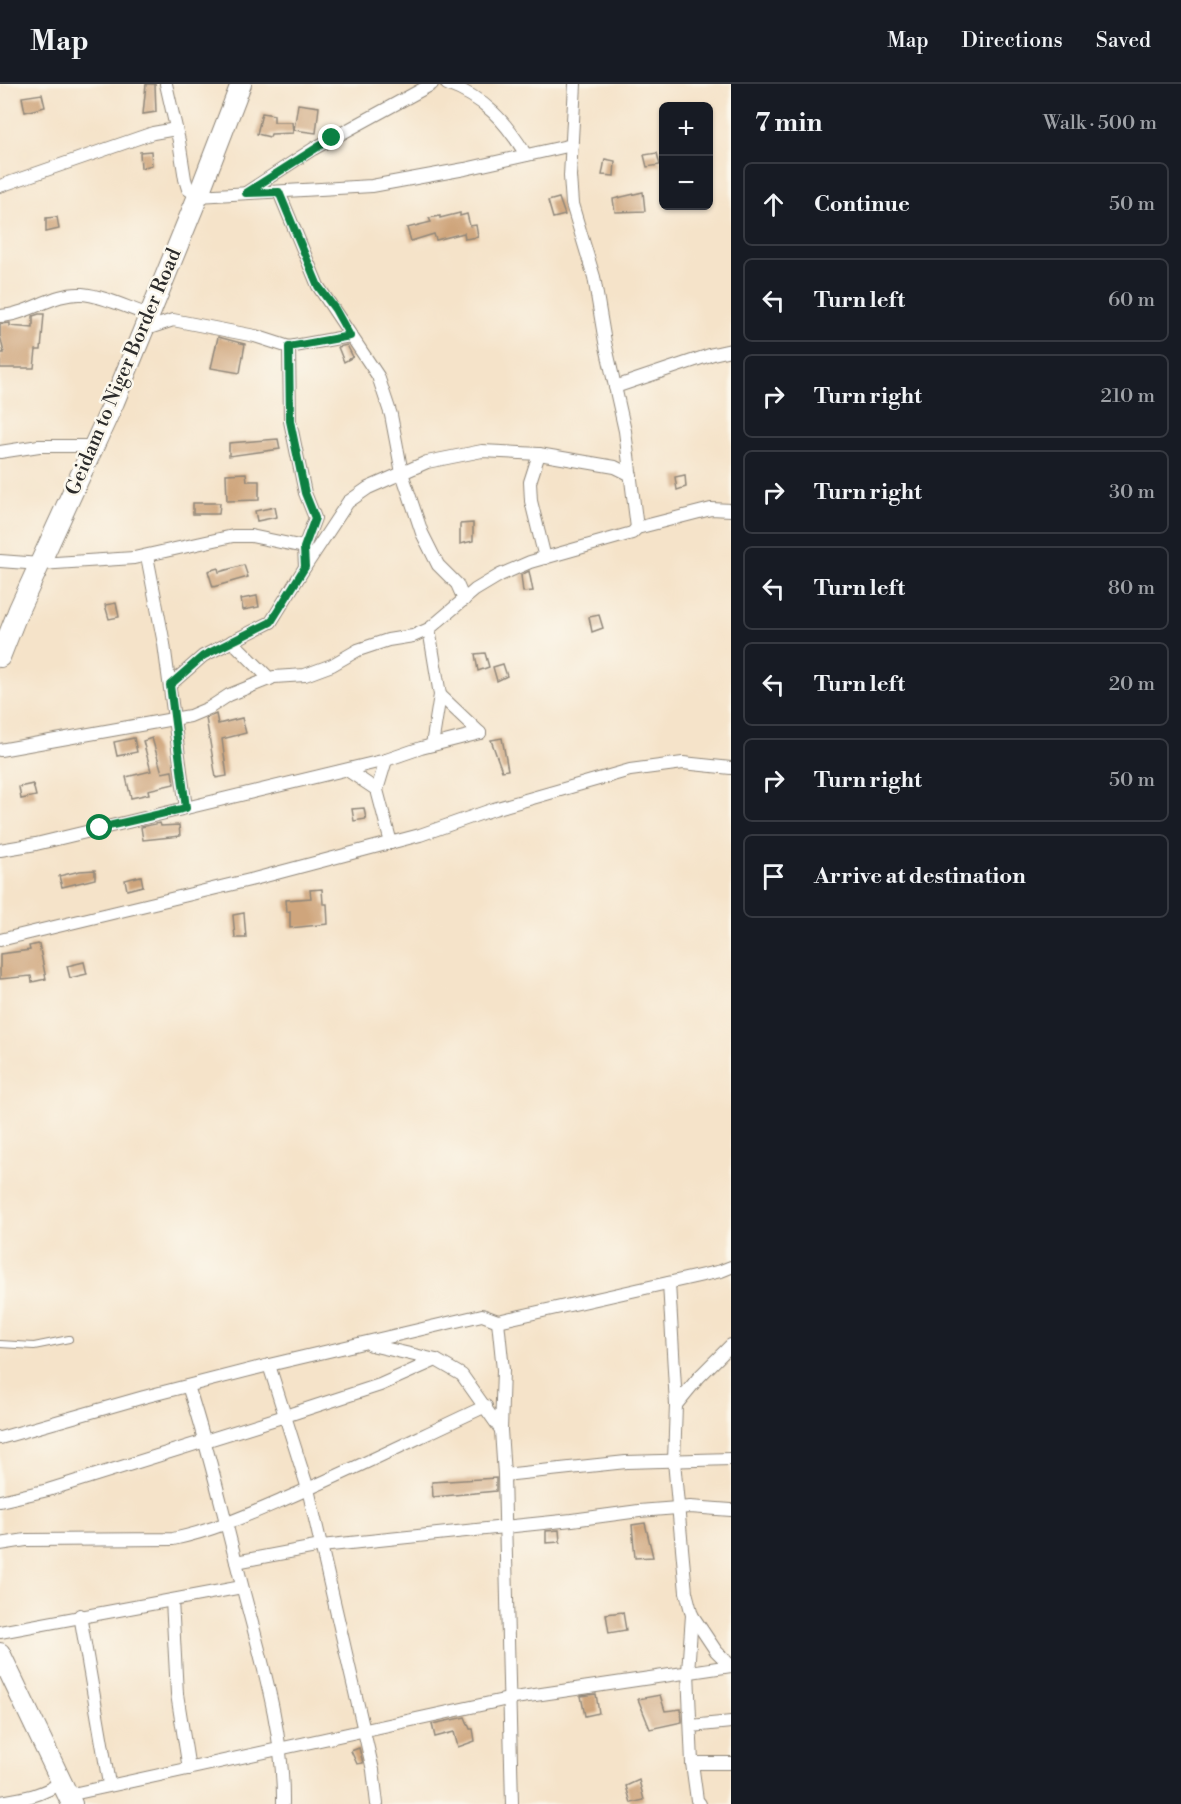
<!DOCTYPE html>
<meta charset="utf-8">
<style>
body{margin:0;font-family:"Libre Bodoni",serif;background:#242831;color:#f1f3f6}
.controls{position:absolute;right:18px;top:18px;display:grid;overflow:hidden;border-radius:9px;box-shadow:0 2px 4px #0004}
.controls button{width:54px;height:54px;display:grid;place-items:center;padding:0;border:0;border-bottom:2px solid #363941;background:#171b24;color:#f1f3f6;font:30px sans-serif}
.stop{position:absolute;width:18px;height:18px;margin:-14px;border:4px solid #0b8043;border-radius:50%;background:#fff}
.stop.end{background:#0b8043;border-color:#fff;box-shadow:0 2px 6px #0008}
.list{margin:0;padding:0;list-style:none}
h2{display:flex;justify-content:space-between;align-items:center;height:78px;margin:0;padding:0 24px;font-size:26px}
h2 small{font-size:20px;font-weight:400;color:#9ea1a6}
.list li{display:grid;grid-template-columns:39px 1fr auto;gap:18px;align-items:center;box-sizing:border-box;height:84px;margin:0 12px 12px;padding:0 12px;border:2px solid #363941;border-radius:9px}
.list b{display:block;font-size:22px;white-space:nowrap}
.list em{font-size:20px;font-style:normal;color:#9ea1a6}
.icon{flex:none;width:33px;height:33px;fill:none;stroke:currentColor;stroke-width:2;stroke-linecap:round;stroke-linejoin:round}
.map{position:relative;flex:none;width:731px;height:1720px;overflow:hidden}
header{display:flex;align-items:center;gap:36px;box-sizing:border-box;height:84px;padding:0 30px;background:#171b24;border-bottom:2px solid #363941}
header strong{font-size:28px}
nav{display:flex;gap:33px;margin-inline-start:auto;font-size:21px}
main{display:flex}
aside{flex:1;background:#171b24}
.map>svg:first-child{display:block}
.building{fill:#cfa57b}
.lines{fill:none;stroke-linecap:round;stroke-linejoin:round}
.lane-casing{stroke:#90877a;stroke-width:8}
.street-casing{stroke:#90877a;stroke-width:14}
.primary-casing{stroke:#90877a;stroke-width:22}
.lane{stroke:#fff;stroke-width:6}
.street{stroke:#fff;stroke-width:12}
.primary{stroke:#fff;stroke-width:20}
.route{stroke:#0b8043;stroke-width:8}
.labels{text-anchor:middle;dominant-baseline:central;stroke-width:5;stroke-linejoin:round;paint-order:stroke}
.street-label{font-size:20px;fill:#2b2b2b;stroke:#fbf7ec}
</style>
<header>
<strong>Map</strong>
<nav><a>Map</a><a>Directions</a><a>Saved</a></nav>
</header>
<main>
<div class="map">
<svg width="731" height="1720" viewBox="0 0 731 1720">
<rect width="100%" height="100%" fill="#fbf7ec"/>
<filter id="ink" filterUnits="userSpaceOnUse"><feTurbulence type="fractalNoise" baseFrequency=".0167" numOctaves="2"/><feDisplacementMap in="SourceGraphic" scale="12" xChannelSelector="R" yChannelSelector="G"/><feConvolveMatrix kernelMatrix="1 2 1 2 8 2 1 2 1" color-interpolation-filters="sRGB"/></filter>
<filter id="wash" filterUnits="userSpaceOnUse"><feTurbulence type="fractalNoise" baseFrequency=".008" numOctaves="4" result="noise"/><feDisplacementMap in="SourceGraphic" scale="24" xChannelSelector="R" yChannelSelector="G"/><feGaussianBlur stdDeviation="1.35" result="paint"/><feColorMatrix in="noise" values="0 0 0 0 0 0 0 0 0 0 0 0 0 0 0 0 0 1.4 0 .05"/><feComposite in="paint" operator="in"/></filter>
<g filter="url(#wash)">
<rect width="100%" height="100%" fill="#f5e3c9"/>
<g id="blocks">
<!-- building -->
<g class="building">
<path d="M146,0h9l1,28 -13,2z"/>
<path d="M42,10l3,13 -20,5 -3,-15z"/>
<path d="M298,20l21,3 -3,26 -22,-3z"/>
<path d="M262,29l12,2v7h18l1,11 -22,1 -1,3 -13,-3z"/>
<path d="M151,67l1,14 -11,3 -1,-16z"/>
<path d="M657,69l3,12 -13,2 -3,-12z"/>
<path d="M605,75l10,2 -1,15 -12,-1z"/>
<path d="M643,108l2,19 -30,1 -2,-13z"/>
<path d="M559,114l6,17 -12,3 -5,-17z"/>
<path d="M460,129v3l7,-2 3,12 6,-1 2,12 -13,2 -1,-6 -28,7 -2,-6 -23,7 -4,-13 24,-6 -2,-4 11,-2v2z"/>
<path d="M57,133l2,12 -13,3v-14z"/>
<path d="M39,230h5l-3,36h-5l-2,18h-34v-15h4l-4,-17v-12l10,-1v3l23,2v-12z"/>
<path d="M218,253l27,7 -5,29 -29,-5z"/>
<path d="M347,261l6,12 -9,5 -6,-15z"/>
<path d="M278,355l2,10 -51,7v-13z"/>
<path d="M246,389l1,8h12v19l-32,1 -1,-27z"/>
<path d="M685,391l1,12 -9,3 -2,-13z"/>
<path d="M193,419h27l-1,11h-26z"/>
<path d="M275,423l2,10 -20,4 -2,-10z"/>
<path d="M473,439v18l-13,3v-20z"/>
<path d="M244,481l4,12 -35,10 -5,-16 10,-3 1,4z"/>
<path d="M529,487l4,20 -10,1 -2,-17z"/>
<path d="M257,512l2,11 -16,3 -2,-11z"/>
<path d="M116,519l3,14 -10,2 -4,-14z"/>
<path d="M599,531l4,13 -11,4 -3,-15z"/>
<path d="M485,569l4,14 -11,4 -3,-17z"/>
<path d="M503,580l4,12 -10,5 -4,-14z"/>
<path d="M216,630l2,10 24,-6 4,15 -24,6 5,37 -11,2 -10,-60z"/>
<path d="M134,654l3,14 -20,4 -3,-14z"/>
<path d="M152,654l10,35 10,-2 2,13 -26,6 1,4 -18,4 -5,-21 25,-6 -8,-30z"/>
<path d="M502,654l6,32 -6,1 -11,-31z"/>
<path d="M33,700l3,12 -15,3 -2,-12z"/>
<path d="M364,724l2,11 -12,2 -2,-12z"/>
<path d="M160,739l1,3 18,-1 1,11 -37,4 -2,-13z"/>
<path d="M95,786v9l-33,8 -3,-11 21,-5z"/>
<path d="M141,792l2,10 -16,4 -2,-10z"/>
<path d="M322,805l1,15h4l1,20 -38,4v-17l-3,1 -1,-12 25,-2 -1,-8z"/>
<path d="M244,829l2,25h-11l-2,-23z"/>
<path d="M39,860l7,35 -14,3 -1,-6 -31,3v-25l30,-4 -1,-4z"/>
<path d="M84,878l3,12 -17,4 -3,-12z"/>
<path d="M496,1394v13l-63,6 -1,-15z"/>
<path d="M645,1439l8,34 -18,1 -3,-33z"/>
<path d="M559,1446l1,12 -14,1v-12z"/>
<path d="M623,1528l3,18 -17,3 -3,-19z"/>
<path d="M596,1610l3,19 -14,3 -4,-20z"/>
<path d="M660,1611l5,16 16,-2 1,13 -32,7 -12,-30z"/>
<path d="M465,1633l5,12h3l2,12 -17,6 -4,-15 -19,5 -3,-13z"/>
<path d="M359,1664l4,15 -6,1 -6,-13z"/>
<path d="M639,1696l5,20 -13,3 -5,-17z"/>
</g>
</g>
</g>
<g filter="url(#ink)">
<use href="#blocks" fill-opacity="0" stroke="#90877a" stroke-width="1.5"/>
<g class="lines">
<!-- lane casing -->
<g class="lane-casing">
<path id="lane" d="M0,1260l34,2 35,-7"/>
</g>
<!-- street casing -->
<g class="street-casing">
<g id="street">
<path d="M166,0l13,57 6,38 3,10 10,7 174,-10 93,-17 107,-24"/>
<path d="M447,0c38,14 59,38 79,71"/>
<path d="M575,0l-5,92 2,28 22,73 11,65 20,89 12,97"/>
<path d="M0,102l153,-53 23,-4"/>
<path d="M247,108l66,-43 119,-65"/>
<path d="M279,108l39,94 60,90 13,39 11,58 20,60 16,32 19,19 7,16"/>
<path d="M0,232c28,-1 54,-24 82,-22 22,2 46,14 67,21"/>
<path d="M143,246l30,-10 82,16 34,11 1,74 15,72 10,25 -11,29 1,20 -34,55 -68,34 -33,29"/>
<path d="M289,263l61,-11"/>
<path d="M615,303l98,-33 18,-4"/>
<path d="M0,368l39,-6h56"/>
<path d="M539,370l-9,28 1,19 14,57"/>
<path d="M147,472l17,88 22,164"/>
<path d="M0,477l40,3 94,-6 99,-22h18l53,11"/>
<path d="M305,483l43,-65 20,-14 59,-26 55,-11 57,3 76,13 16,8"/>
<path d="M429,545l11,66 -8,50"/>
<path d="M232,557l38,38"/>
<path d="M440,611l40,38"/>
<path d="M0,666l190,-34 19,-8 20,-13 45,-18 31,-2 27,-10 26,-15 30,-10 25,-4 16,-7 46,-39 25,-15 30,-13 102,-29 5,-5 74,-19 20,1"/>
<path d="M386,676l-9,30 14,53"/>
<path d="M347,686l30,20"/>
<path d="M0,766l36,-6 350,-84 35,-12 59,-15"/>
<path d="M0,856l254,-61 166,-44 74,-26 136,-39 53,-7 48,5"/>
<path d="M669,1199l7,122 -2,56 12,131 6,23 -4,57 4,91 5,37 3,4"/>
<path d="M498,1237l5,49 -2,60 3,45 8,329"/>
<path d="M371,1261l65,15 26,15 39,55"/>
<path d="M269,1281l39,124 65,281 4,34"/>
<path d="M188,1302c22,67 37,135 55,203 18,70 41,142 40,215"/>
<path d="M676,1321l23,-28 32,-32"/>
<path d="M0,1354l144,-41 125,-32 213,-50 16,6 223,-50 10,-4"/>
<path d="M504,1391l122,-13 105,-3"/>
<path d="M0,1417l48,-11 237,-74 95,-31 56,-25"/>
<path d="M0,1460l26,-4 147,-1c39,-8 75,-24 112,-40 68,-29 134,-62 201,-93"/>
<path d="M236,1478l85,-16 251,-26 67,-9 51,-4 41,3"/>
<path d="M172,1516l5,94 12,75"/>
<path d="M80,1531l29,169"/>
<path d="M692,1531l24,36 15,15"/>
<path d="M0,1548l242,-45"/>
<path d="M691,1642l40,-4"/>
<path d="M692,1679h39"/>
<path d="M68,1711l440,-96 223,-33"/>
<path d="M0,1718c25,-4 40,-6 62,-20"/>
</g>
</g>
<!-- primary casing -->
<g class="primary-casing">
<g id="primary">
<path d="M0,573l19,-48 95,-207 84,-206 43,-112"/>
<path d="M0,1569l72,151"/>
</g>
</g>
<!-- lane -->
<use href="#lane" class="lane"/>
<!-- street -->
<use href="#street" class="street"/>
<!-- primary -->
<use href="#primary" class="primary"/>
</g>
</g>
<g class="lines" filter="url(#ink)">
<!-- route -->
<path class="route" d="M100,744l86,-20 -16,-123 33,-29 68,-34 34,-55 -1,-19 11,-30 -10,-25 -15,-72 -1,-74 61,-11 -15,-27 -17,-23 -39,-94 -33,1 86,-55"/>
</g>
<g class="labels">
<!-- street labels -->
<g class="street-label">
<text transform="translate(124 288) rotate(-67)">Geidam to Niger Border Road</text>
</g>
</g>
</svg>
<div class="controls">
<button>+</button>
<button>−</button>
</div>
<div class="stop" style="left:100px;top:744px"></div>
<div class="stop end" style="left:332px;top:54px"></div>
</div>
<aside>
<h2>7 min<small>Walk · 500 m</small></h2>
<ul class="list">
<li><svg class="icon" aria-label="ahead" viewBox="0 0 24 24"><path d="M12 20V5M6 11l6-6 6 6"/></svg><div><b>Continue</b></div><em>50 m</em></li>
<li><svg class="icon" aria-label="left" viewBox="0 0 24 24"><path d="M17 20v-9H6M10 6l-5 5 5 5"/></svg><div><b>Turn left</b></div><em>60 m</em></li>
<li><svg class="icon" aria-label="right" viewBox="0 0 24 24"><path d="M7 20v-9h11M14 6l5 5-5 5"/></svg><div><b>Turn right</b></div><em>210 m</em></li>
<li><svg class="icon" aria-label="right" viewBox="0 0 24 24"><path d="M7 20v-9h11M14 6l5 5-5 5"/></svg><div><b>Turn right</b></div><em>30 m</em></li>
<li><svg class="icon" aria-label="left" viewBox="0 0 24 24"><path d="M17 20v-9H6M10 6l-5 5 5 5"/></svg><div><b>Turn left</b></div><em>80 m</em></li>
<li><svg class="icon" aria-label="left" viewBox="0 0 24 24"><path d="M17 20v-9H6M10 6l-5 5 5 5"/></svg><div><b>Turn left</b></div><em>20 m</em></li>
<li><svg class="icon" aria-label="right" viewBox="0 0 24 24"><path d="M7 20v-9h11M14 6l5 5-5 5"/></svg><div><b>Turn right</b></div><em>50 m</em></li>
<li><svg class="icon" aria-label="arrive" viewBox="0 0 24 24"><path d="M6 21V4h12l-3 4 3 4H6"/></svg><div><b>Arrive at destination</b></div></li>
</ul>
</aside>
</main>
